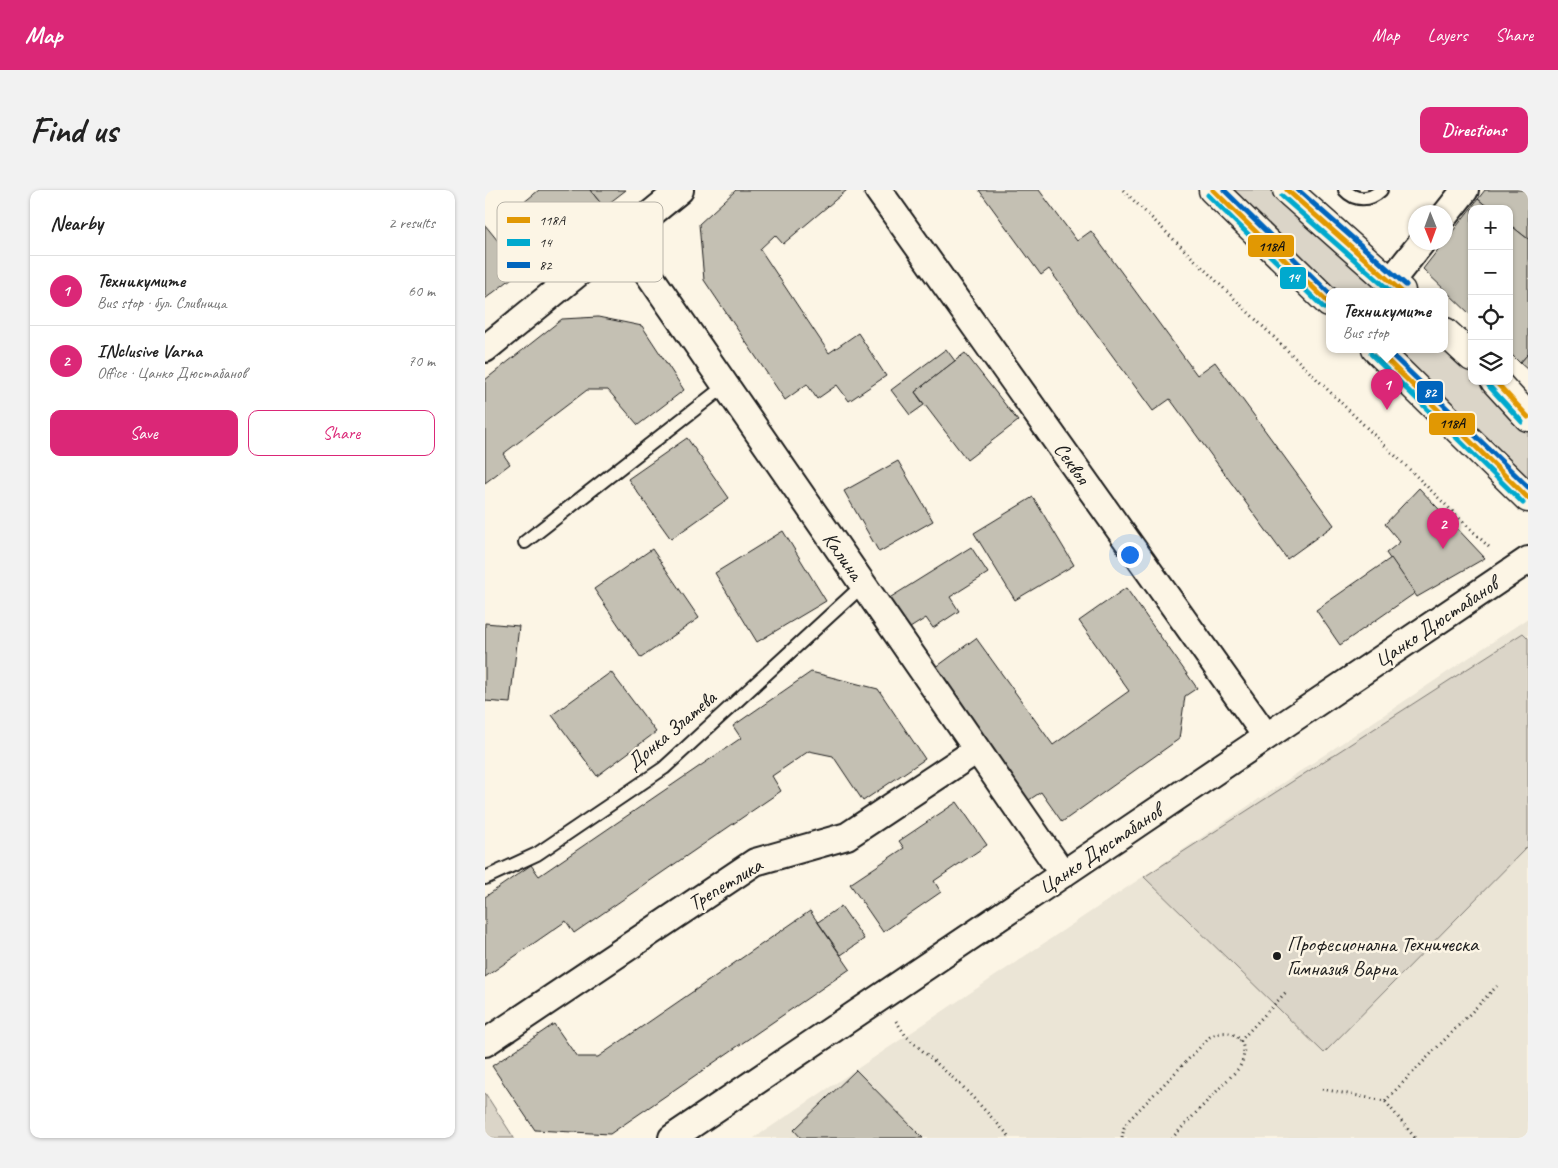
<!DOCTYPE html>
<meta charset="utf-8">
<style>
body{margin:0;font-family:Caveat,sans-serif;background:#f2f2f2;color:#222}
.controls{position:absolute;right:15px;top:15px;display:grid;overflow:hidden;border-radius:10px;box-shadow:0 1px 4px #0004}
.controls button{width:45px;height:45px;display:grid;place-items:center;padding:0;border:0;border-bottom:1px solid #e0e0e0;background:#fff;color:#222;font:25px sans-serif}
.compass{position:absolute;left:923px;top:15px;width:45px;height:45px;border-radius:50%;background:#fff;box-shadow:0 1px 4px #0004;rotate:179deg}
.you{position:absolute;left:644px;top:364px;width:18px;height:18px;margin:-12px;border:4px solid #fff;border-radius:50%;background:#1a73e8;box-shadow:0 0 0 8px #1a73e833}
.badge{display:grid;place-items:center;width:32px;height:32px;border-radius:50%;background:#db2777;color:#fff;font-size:16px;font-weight:700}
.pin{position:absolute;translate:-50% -41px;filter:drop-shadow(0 1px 2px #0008)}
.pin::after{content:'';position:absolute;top:26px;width:18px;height:15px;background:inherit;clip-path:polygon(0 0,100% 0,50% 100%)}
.popup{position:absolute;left:841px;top:98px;width:122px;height:65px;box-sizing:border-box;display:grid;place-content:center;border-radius:10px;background:#fff;filter:drop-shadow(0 1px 4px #0005);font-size:16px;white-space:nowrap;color:#767676}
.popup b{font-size:19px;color:#222}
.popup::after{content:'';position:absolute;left:50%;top:100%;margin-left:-10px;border:10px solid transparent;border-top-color:#fff}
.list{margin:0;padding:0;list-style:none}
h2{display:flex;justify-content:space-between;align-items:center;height:65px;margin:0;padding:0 20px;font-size:21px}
h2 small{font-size:16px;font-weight:400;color:#767676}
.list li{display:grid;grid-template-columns:32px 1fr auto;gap:15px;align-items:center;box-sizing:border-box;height:70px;padding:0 20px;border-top:1px solid #e0e0e0}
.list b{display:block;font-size:19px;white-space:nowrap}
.list p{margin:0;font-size:16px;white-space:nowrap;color:#767676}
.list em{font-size:16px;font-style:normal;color:#767676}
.actions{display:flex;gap:10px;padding:15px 20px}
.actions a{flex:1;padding:11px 0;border:1px solid #db2777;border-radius:10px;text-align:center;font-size:18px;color:#db2777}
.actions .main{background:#db2777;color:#fff}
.icon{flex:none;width:28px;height:28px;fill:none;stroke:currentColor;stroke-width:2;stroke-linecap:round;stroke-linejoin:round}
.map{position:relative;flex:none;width:1043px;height:948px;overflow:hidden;border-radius:10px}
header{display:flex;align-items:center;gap:30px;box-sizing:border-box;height:70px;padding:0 25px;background:#db2777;color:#fff}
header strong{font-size:24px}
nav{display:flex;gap:28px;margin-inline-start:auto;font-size:18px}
.intro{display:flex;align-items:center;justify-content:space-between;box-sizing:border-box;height:120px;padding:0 30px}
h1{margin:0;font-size:35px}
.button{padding:12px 22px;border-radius:10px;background:#db2777;color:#fff;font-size:18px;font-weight:700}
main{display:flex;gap:30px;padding:0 30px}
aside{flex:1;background:#fff;border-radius:10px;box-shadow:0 1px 4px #0004}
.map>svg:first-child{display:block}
.built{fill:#ebe5d6}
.green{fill:#dbd5c8;stroke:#7c7872}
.building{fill:#c4c0b3;stroke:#1c1c1c}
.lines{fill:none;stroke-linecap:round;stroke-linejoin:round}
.lane-casing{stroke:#1c1c1c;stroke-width:16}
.street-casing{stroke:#1c1c1c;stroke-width:30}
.secondary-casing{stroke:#1c1c1c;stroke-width:31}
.path{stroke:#1c1c1c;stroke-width:3;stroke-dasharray:1 4;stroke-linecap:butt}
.lane{stroke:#fcf5e5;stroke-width:12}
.street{stroke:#fcf5e5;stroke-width:26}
.secondary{stroke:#fcf5e5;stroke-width:28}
.bus-1-casing{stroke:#fcf5e5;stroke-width:9}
.bus-2-casing{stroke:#fcf5e5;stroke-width:9}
.bus-3-casing{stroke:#fcf5e5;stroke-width:9}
.bus-1{stroke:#e19803;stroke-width:5}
.bus-2{stroke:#00a9ce;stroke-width:5}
.bus-3{stroke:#0065bd;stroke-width:5}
.poi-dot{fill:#1c1c1c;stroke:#fcf5e5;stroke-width:2}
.labels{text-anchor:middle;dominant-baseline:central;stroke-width:5;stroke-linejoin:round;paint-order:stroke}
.street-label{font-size:21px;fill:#1c1c1c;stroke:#fcf5e5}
.poi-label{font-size:21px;fill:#1c1c1c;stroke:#fcf5e5;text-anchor:start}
.key{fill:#fcf5e5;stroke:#b9b4a9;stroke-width:1}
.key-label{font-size:14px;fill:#1c1c1c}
.line-badge{stroke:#fcf5e5;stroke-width:2}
.badge-label{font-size:14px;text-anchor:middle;font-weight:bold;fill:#fff}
.pale-badge-label{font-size:14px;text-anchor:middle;font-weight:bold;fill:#111}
</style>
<header>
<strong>Map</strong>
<nav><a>Map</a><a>Layers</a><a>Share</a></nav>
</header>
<div class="intro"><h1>Find us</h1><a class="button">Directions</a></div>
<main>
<aside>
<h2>Nearby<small>2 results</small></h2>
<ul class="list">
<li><span class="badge">1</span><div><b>Техникумите</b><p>Bus stop · бул. Сливница</p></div><em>60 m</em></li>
<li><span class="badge">2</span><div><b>INclusive Varna</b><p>Office · Цанко Дюстабанов</p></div><em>70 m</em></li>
</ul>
<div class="actions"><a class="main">Save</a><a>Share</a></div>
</aside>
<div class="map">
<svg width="1043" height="948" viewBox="0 0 1043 948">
<rect width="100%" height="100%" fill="#fcf5e5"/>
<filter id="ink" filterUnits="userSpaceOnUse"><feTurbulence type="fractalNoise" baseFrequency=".02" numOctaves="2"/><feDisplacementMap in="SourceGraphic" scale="10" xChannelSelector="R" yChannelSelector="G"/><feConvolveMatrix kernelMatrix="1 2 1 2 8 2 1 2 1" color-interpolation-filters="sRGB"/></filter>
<g filter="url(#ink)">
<!-- built -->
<path class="built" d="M1043,428v520h-774l152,-102z"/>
<!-- green -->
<g class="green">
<path d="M728,0h74l114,101h-72z"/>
<path d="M890,159h70l27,8v24h23l33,36v82z"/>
<path d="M1038,443l5,5v208l-204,207 -180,-176z"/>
<path d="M0,903l29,45h-29z"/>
</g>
<!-- building -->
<g class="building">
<path d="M54,0h51l14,17 -70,54 -33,-40z"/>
<path d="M105,0h36l-22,17z"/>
<path d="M251,0h111l-64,54 -8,-9 -15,14 69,104 29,-20 28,43 -37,25 -12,-16 -20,14 -10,-15 -22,16 -81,-120 -5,-56z"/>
<path d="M494,0h60l38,51 14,-10 106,144 18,-13 119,163 -47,34 -117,-160 -17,12 -104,-142 -8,6z"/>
<path d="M1000,0h43v49l-19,-15v-15h-19l-12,-10z"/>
<path d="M993,9l12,10h-18v107l-49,-47 21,-27h2v-2z"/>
<path d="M1024,34l19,15v115l-8,9 -11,-11z"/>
<path d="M0,35l17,21 11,-10 21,25 -49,38z"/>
<path d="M113,127l44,9 42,64 -46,35 -30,-35h-21l-84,64 7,10 -25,19v-103l77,-61z"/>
<path d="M461,159l9,12 -40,31 9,13 -14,10 -19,-25z"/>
<path d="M480,163l53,68 -51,39 -52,-68z"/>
<path d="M1043,164v16l-8,-7z"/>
<path d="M202,248l42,60 -58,41 -43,-60z"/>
<path d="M413,271l35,60 -54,31 -35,-61z"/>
<path d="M934,298l66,70 -68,39 -31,-44 14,-11 -15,-18z"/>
<path d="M548,307l41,68 -59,35 -41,-67z"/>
<path d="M298,341l43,70 -69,41 -42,-69z"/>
<path d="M486,357l17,26 -38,24 9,14 -26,17 -7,-10 -24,15 -19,-31z"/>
<path d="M167,359l47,69 -58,40 -47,-69z"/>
<path d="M906,368l24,35 -75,52 -24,-35z"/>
<path d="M641,398l71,100 -12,8 -6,43 -117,83 -21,-30 -12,8 -94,-132 41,-30 77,107 76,-54 -50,-70z"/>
<path d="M0,433l34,3 -9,77 -25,-2z"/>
<path d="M126,482l45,60 -59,44 -45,-61z"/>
<path d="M326,482l67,17 47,70 -62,42 -30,-45 -24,-5 -37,25 9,15 -207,142 -8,-12 -81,56v-80l46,-32 8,11 202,-138 -8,-12z"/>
<path d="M472,612l30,43 -53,36 7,11 -58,40 -33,-48 54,-36 -5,-7z"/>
<path d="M356,716l23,33 -23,16 -23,-33z"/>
<path d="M325,721l40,58 -240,165 -75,-4 -43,-64 62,-42 23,33h21z"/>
<path d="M371,880l67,68h-122l-7,-8z"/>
</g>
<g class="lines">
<!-- lane casing -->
<g class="lane-casing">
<g id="lane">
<path d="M860,0c10,11 25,11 36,0"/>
<path d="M40,352l201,-157"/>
<path d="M0,688l52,-24 127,-86 199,-183"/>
</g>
</g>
<!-- street casing -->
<g class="street-casing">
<g id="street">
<path d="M393,0l388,546"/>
<path d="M961,24l19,-24"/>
<path d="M138,47l440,637"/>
<path d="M906,91l31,-39"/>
<path d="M0,159l195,-159"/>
<path d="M0,853l270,-181 92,-26 130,-86"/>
<path d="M187,948l856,-578"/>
</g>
</g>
<!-- secondary casing -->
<g class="secondary-casing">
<g id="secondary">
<path d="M728,0l116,113"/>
<path d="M802,0l114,101"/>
<path d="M960,142l27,25"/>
<path d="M891,159l152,149"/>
<path d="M1010,191l33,36"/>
</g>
</g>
<!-- path -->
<g class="path">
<path d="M638,0l368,359"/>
<path d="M411,831l10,15 56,50 49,52"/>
<path d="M755,851l46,-49"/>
<path d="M837,899l63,12 30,37"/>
<path d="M900,911l112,-115"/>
<path d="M637,948l2,-10 3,-6 83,-85c24,-14 43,8 29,31l-67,70"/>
</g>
<!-- lane -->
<use href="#lane" class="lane"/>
<!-- street -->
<use href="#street" class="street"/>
<!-- secondary -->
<use href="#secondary" class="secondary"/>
<!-- bus-1 casing -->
<g class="bus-1-casing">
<g id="bus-1">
<path d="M728,0l116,113"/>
<path d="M802,0l114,101"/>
<path d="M891,159l152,149"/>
<path d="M1010,191l33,36"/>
</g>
</g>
<!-- bus-2 casing -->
<g class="bus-2-casing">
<g id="bus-2">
<path d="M723,5l116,113"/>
<path d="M797,6l108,95"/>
<path d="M886,164l152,149"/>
<path d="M1004,196l33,36"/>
</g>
</g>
<!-- bus-3 casing -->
<g class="bus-3-casing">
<g id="bus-3">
<path d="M739,0l105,103"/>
<path d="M813,0l108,95"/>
<path d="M901,159l142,138"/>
</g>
</g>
<!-- bus-1 -->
<use href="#bus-1" class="bus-1"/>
<!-- bus-2 -->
<use href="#bus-2" class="bus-2"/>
<!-- bus-3 -->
<use href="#bus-3" class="bus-3"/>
</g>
</g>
<!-- markers -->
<circle class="poi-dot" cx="792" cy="766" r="5"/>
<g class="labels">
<!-- street labels -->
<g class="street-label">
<text transform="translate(587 273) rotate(55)">Секвоя</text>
<text transform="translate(358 366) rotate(55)">Калина</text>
<text transform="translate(951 432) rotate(-34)">Цанко Дюстабанов</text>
<text transform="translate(186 540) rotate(-40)">Донка Златева</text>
<text transform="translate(615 659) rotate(-34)">Цанко Дюстабанов</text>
<text transform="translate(240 694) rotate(-31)">Трепетлика</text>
</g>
<!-- poi labels -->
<g class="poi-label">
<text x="802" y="754">Професионална Техническа<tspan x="802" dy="24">Гимназия Варна</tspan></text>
</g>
</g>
<!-- legend -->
<rect x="12" y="12" width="166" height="80" rx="8" class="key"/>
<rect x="22" y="27" width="23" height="6" fill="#e19803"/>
<rect x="22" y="49" width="23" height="7" fill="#00a9ce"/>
<rect x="22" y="72" width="23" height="6" fill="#0065bd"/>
<g class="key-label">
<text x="54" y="35">118А</text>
<text x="54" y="57">14</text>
<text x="54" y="80">82</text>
</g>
<g class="line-badge">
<rect x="762" y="44" width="48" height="24" rx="5" fill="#e19803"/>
<rect x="794" y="76" width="28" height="24" rx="5" fill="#00a9ce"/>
<rect x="931" y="190" width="28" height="24" rx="5" fill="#0065bd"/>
<rect x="943" y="222" width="48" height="24" rx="5" fill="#e19803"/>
</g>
<g class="badge-label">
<text x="808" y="92">14</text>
<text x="945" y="207">82</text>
</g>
<g class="pale-badge-label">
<text x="786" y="61">118А</text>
<text x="967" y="238">118А</text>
</g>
</svg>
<div class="controls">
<button>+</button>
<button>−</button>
<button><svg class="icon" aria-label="locate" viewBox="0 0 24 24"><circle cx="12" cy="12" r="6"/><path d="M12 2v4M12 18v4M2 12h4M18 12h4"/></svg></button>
<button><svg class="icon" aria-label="layers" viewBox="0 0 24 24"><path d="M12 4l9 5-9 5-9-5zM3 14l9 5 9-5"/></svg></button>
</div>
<svg class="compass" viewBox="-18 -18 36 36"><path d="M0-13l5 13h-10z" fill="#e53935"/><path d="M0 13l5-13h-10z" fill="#767676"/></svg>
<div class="you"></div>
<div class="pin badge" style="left:902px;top:220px">1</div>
<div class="popup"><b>Техникумите</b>Bus stop</div>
<div class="pin badge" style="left:958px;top:359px">2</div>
</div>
</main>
